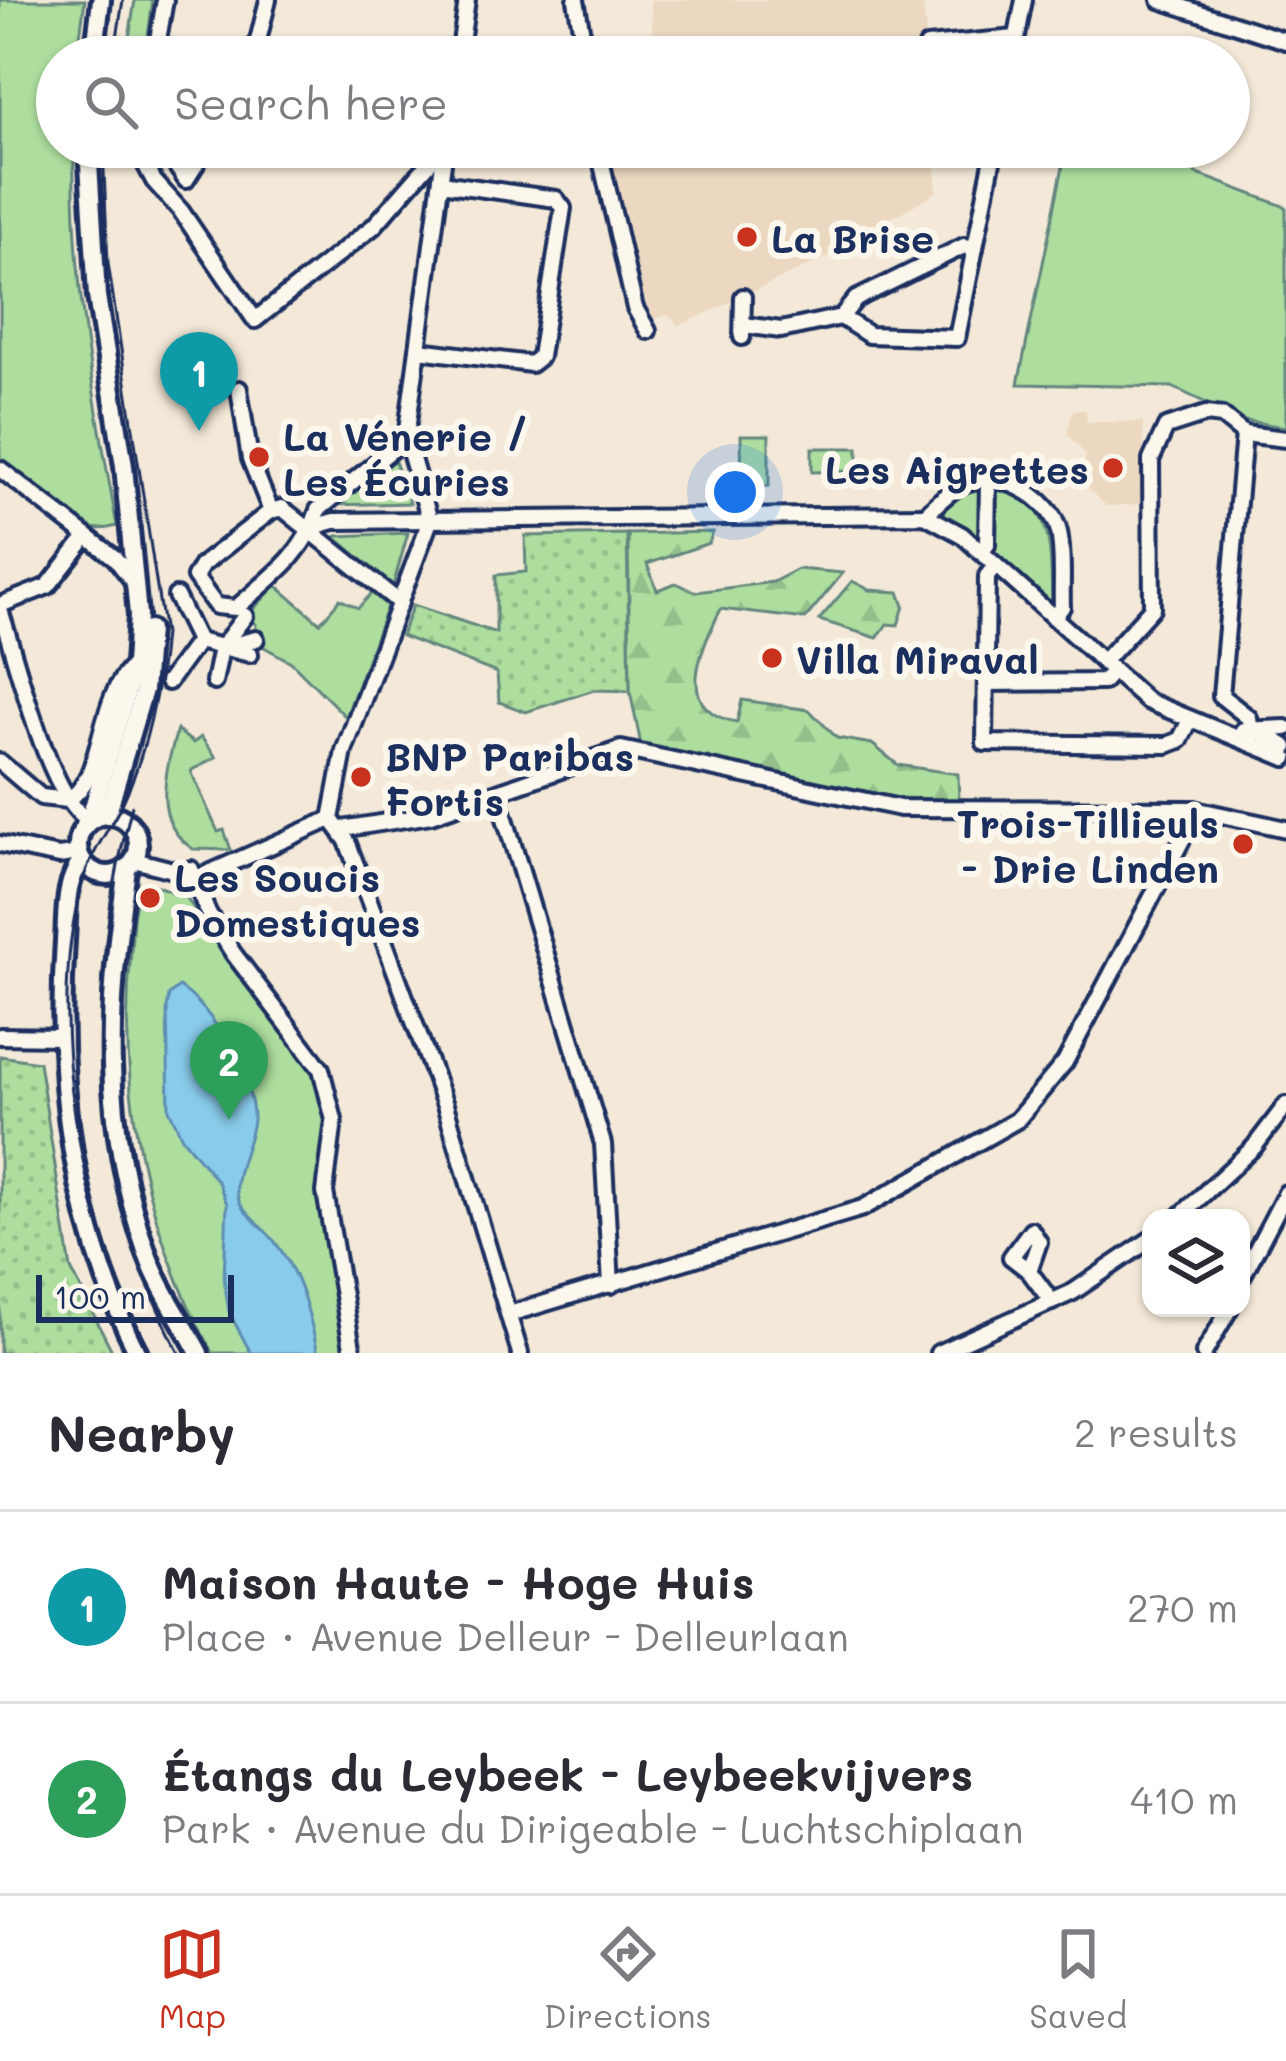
<!DOCTYPE html>
<meta charset="utf-8">
<style>
body{margin:0;font-family:Mali,sans-serif;background:#f7f7f7;color:#2b2b33}
.controls{position:absolute;right:36px;bottom:36px;display:grid;overflow:hidden;border-radius:24px;box-shadow:0 3px 9px #0004}
.controls button{width:108px;height:108px;display:grid;place-items:center;padding:0;border:0;border-bottom:3px solid #e1e1e2;background:#fff;color:#2b2b33;font:60px sans-serif}
.scale{position:absolute;left:36px;bottom:30px;width:198px;box-sizing:border-box;padding-left:12px;border:6px solid #1b2f5e;border-top:0;font-size:33px;line-height:42px;white-space:nowrap;color:#1b2f5e;-webkit-text-stroke:9px #fbf7ec;paint-order:stroke}
.you{position:absolute;left:735px;top:492px;width:42px;height:42px;margin:-30px;border:9px solid #fff;border-radius:50%;background:#1a73e8;box-shadow:0 0 0 18px #1a73e833}
.badge{display:grid;place-items:center;width:78px;height:78px;border-radius:50%;background:#c8321e;color:#fff;font-size:39px;font-weight:700}
.pin{position:absolute;translate:-50% -99px;filter:drop-shadow(0 3px 6px #0008)}
.pin::after{content:'';position:absolute;top:63px;width:42px;height:36px;background:inherit;clip-path:polygon(0 0,100% 0,50% 100%)}
.list{margin:0;padding:0;list-style:none}
h2{display:flex;justify-content:space-between;align-items:center;height:156px;margin:0;padding:0 48px;font-size:51px}
h2 small{font-size:39px;font-weight:400;color:#7c7c81}
.list li{display:grid;grid-template-columns:78px 1fr auto;gap:36px;align-items:center;box-sizing:border-box;height:192px;padding:0 48px;border-top:3px solid #e1e1e2}
.list b{display:block;font-size:45px;white-space:nowrap}
.list p{margin:0;font-size:39px;white-space:nowrap;color:#7c7c81}
.list em{font-size:39px;font-style:normal;color:#7c7c81}
.icon{flex:none;width:66px;height:66px;fill:none;stroke:currentColor;stroke-width:2;stroke-linecap:round;stroke-linejoin:round}
.map{position:relative;flex:none;width:1286px;height:1353px;overflow:hidden}
.search{position:absolute;background:#fff;box-shadow:0 3px 9px #0004;left:36px;right:36px;top:36px;height:132px;display:flex;align-items:center;gap:30px;box-sizing:border-box;padding:0 42px;border-radius:66px;color:#7c7c81;font-size:45px}
.sheet{height:540px;background:#fff}
nav{display:flex;justify-content:space-around;align-items:center;box-sizing:border-box;height:168px;border-top:3px solid #e1e1e2;background:#fff;font-size:33px;color:#7c7c81}
nav a{display:grid;justify-items:center;gap:6px}
nav .on{color:#c8321e}
.map>svg:first-child{display:block}
.built{fill:#ecd8c1}
.green{fill:#adde9e;stroke:#64867e;stroke-width:3}
.forest{fill:url(#forest-firs);stroke:#64867e;stroke-width:3}
.garden{fill:url(#garden-dots);stroke:#64867e;stroke-width:3}
.water{fill:#89cbea;stroke:#5d8db2;stroke-width:3}
.lines{fill:none;stroke-linecap:round;stroke-linejoin:round}
.minor-casing{stroke:#1b2f5e;stroke-width:22}
.major-casing{stroke:#1b2f5e;stroke-width:26}
.minor{stroke:#fbf7ec;stroke-width:14}
.major{stroke:#fbf7ec;stroke-width:16}
.tram{stroke:#1b2f5e;stroke-width:3}
.poi-dot{fill:#c8321e;stroke:#fbf7ec;stroke-width:4.5}
.labels{text-anchor:middle;dominant-baseline:central;stroke-width:12;stroke-linejoin:round;paint-order:stroke}
.poi-label{font-size:39px;font-weight:bold;fill:#1b2f5e;stroke:#fbf7ec;text-anchor:start}
</style>
<div class="map">
<svg width="1286" height="1353" viewBox="0 0 1286 1353">
<defs>
<pattern id="forest-firs" width="22" height="20" patternUnits="userSpaceOnUse" patternTransform="scale(3)"><rect width="22" height="20" fill="#adde9e"/><path d="M5 1l3.5 6h-7zM16 11l3.5 6h-7z" fill="#94bf8a"/></pattern>
<pattern id="garden-dots" width="8" height="8" patternUnits="userSpaceOnUse" patternTransform="scale(3)"><rect width="8" height="8" fill="#adde9e"/><path d="M2 2h.1M6 6h.1" fill="none" stroke="#94bf8a" stroke-width="1.8" stroke-linecap="round"/></pattern>
</defs>
<rect width="100%" height="100%" fill="#f4e9d8"/>
<filter id="ink" filterUnits="userSpaceOnUse"><feTurbulence type="fractalNoise" baseFrequency=".00833" numOctaves="2"/><feDisplacementMap in="SourceGraphic" scale="24" xChannelSelector="R" yChannelSelector="G"/><feConvolveMatrix kernelMatrix="1 2 1 2 8 2 1 2 1" color-interpolation-filters="sRGB"/></filter>
<g filter="url(#ink)">
<!-- built -->
<g class="built">
<path d="M650,0h273l5,57h-273z"/>
<path d="M607,147h327l3,45 -44,25 -3,11 -211,98 -11,-11 -16,5 -27,-79z"/>
<path d="M1073,410h13l1,12h56l1,82 -38,2 -25,-25 5,-26 -19,-21z"/>
</g>
<!-- green -->
<g class="green">
<path d="M0,0h85l-8,57h-20v90h17c-3,129 20,253 43,379 -48,15 -82,-31 -117,-59z"/>
<path d="M135,0h18l-8,57h-19z"/>
<path d="M1067,147h134l-6,26 91,34v220l-41,-6 -73,-34 -154,-3z"/>
<path d="M741,435h28v51l-27,1z"/>
<path d="M812,448h46v23l-46,1z"/>
<path d="M393,456l17,47 -75,2z"/>
<path d="M993,487c62,11 57,60 59,112l-5,3 -106,-91 13,-16z"/>
<path d="M408,533l-15,53 -58,-49 2,-1z"/>
<path d="M276,585l44,38 20,-24 18,9 14,-15 15,13 -41,111 -55,-55 -36,-20 1,-18 -10,-7z"/>
<path d="M177,730l16,13 8,-6 15,20 -25,14 27,61 6,-2 7,20 -38,-1c-43,-28 -27,-79 -16,-119z"/>
<path d="M149,883l37,14 63,92 37,39 33,56 7,43 -7,71 27,155h-134c-67,-124 -95,-262 -81,-402 2,-22 -1,-54 18,-68z"/>
</g>
<!-- forest -->
<g class="forest">
<path d="M713,532l-4,11 -62,21 10,26 19,-7 20,9 77,-10 25,-13 45,4 -38,46 -84,-10c-19,37 -50,102 16,113l5,-22 67,10 28,28 35,6 26,21 60,9 1,26 -87,-3 -231,-52 -11,-54 -2,-157z"/>
<path d="M852,581l18,9 29,2 5,14 -6,19 -11,-1 -10,14 -58,-18z"/>
</g>
<!-- garden -->
<g class="garden">
<path d="M627,534l3,157 -36,-1 -68,22 -27,-10 -2,-29 -96,-37 12,-31 83,28v-58l30,-3 -1,-36z"/>
<path d="M0,1056l39,6 32,207 42,84h-113z"/>
</g>
<!-- water -->
<path class="water" d="M179,987c33,19 76,94 74,133 -2,24 -23,57 -14,81 5,14 27,28 36,41 25,32 35,73 43,111h-67l-22,-41 -5,-33 3,-75 -9,-22 -36,-44 -13,-29 -2,-100 2,-14z"/>
<g class="lines">
<!-- minor casing -->
<g class="minor-casing">
<g id="minor">
<path d="M576,0l10,57"/>
<path d="M1160,0l126,41"/>
<path d="M927,46l89,-8"/>
<path d="M156,51l23,6"/>
<path d="M155,57l10,-57"/>
<path d="M254,57l14,-57"/>
<path d="M459,57l8,-57"/>
<path d="M1013,57l11,-57"/>
<path d="M136,147l18,34 27,30 74,109 119,-94 63,-72 8,1"/>
<path d="M163,147l23,33 21,-33"/>
<path d="M598,147l37,161 13,23"/>
<path d="M841,317l28,18 88,3 38,-191"/>
<path d="M744,325l37,5 60,-13 15,-18 108,-53 11,2"/>
<path d="M742,337l1,-40"/>
<path d="M419,350l112,14 9,-7 23,-149 -7,-9 -115,-16"/>
<path d="M239,389l11,70 21,52"/>
<path d="M1244,434l-23,262 28,22 3,24"/>
<path d="M0,469l115,89 20,26"/>
<path d="M925,515c11,-10 23,-23 36,-30 35,-18 90,10 98,47 5,24 2,51 3,75l-9,10"/>
<path d="M430,521l-24,-83 39,-290"/>
<path d="M313,527l21,-6 591,-6 37,20 185,166 139,57"/>
<path d="M981,552l6,-7 1,-64"/>
<path d="M996,566l-9,10 -2,167 182,2 13,-5 9,-18"/>
<path d="M176,596l22,45 52,13"/>
<path d="M400,603l-118,-95 -11,3 -69,54 -7,12 21,29 20,2c33,-29 69,-54 82,-98l88,-72"/>
<path d="M0,605l48,-19 33,-42"/>
<path d="M0,610c16,47 49,189 89,211"/>
<path d="M221,648l24,-32"/>
<path d="M1103,662l49,-54 -1,-148 15,-33 40,-13 16,2 22,18 42,5"/>
<path d="M168,682l30,-41"/>
<path d="M214,682l7,-34 35,-9"/>
<path d="M986,683l117,-1 10,-11"/>
<path d="M1243,730l43,-2"/>
<path d="M1262,733l24,14"/>
<path d="M0,762l41,35 27,3"/>
<path d="M498,795l105,349 8,141"/>
<path d="M68,800c38,-23 27,-103 67,-136"/>
<path d="M331,819l16,22 98,264 75,248"/>
<path d="M331,819l13,-68 86,-230"/>
<path d="M342,829l89,-14 190,-66 279,59 294,1 92,20"/>
<path d="M0,844l59,12 19,-3"/>
<path d="M134,860l66,17 131,-58"/>
<path d="M191,869l16,42 26,42 88,116 13,51 -9,72 28,161"/>
<path d="M0,1036l60,1"/>
<path d="M1178,1218l76,-71 32,-42"/>
<path d="M1029,1271l-18,-14 20,-27 8,12 -10,29 23,31"/>
<path d="M1241,1279l45,-86"/>
<path d="M509,1314l354,-106 154,-88 48,-58 126,-239 3,-14"/>
<path d="M938,1353l135,-61 78,-53"/>
<path d="M1204,1353l26,-45"/>
</g>
</g>
<!-- major casing -->
<g class="major-casing">
<g id="major">
<path d="M94,57l7,-57"/>
<path d="M88,147l9,149 27,170 14,149 -3,49 -46,157"/>
<circle cx="108" cy="845" r="30"/>
<path d="M107,815l37,-125 5,-60"/>
<path d="M82,861c-18,21 -15,53 -17,79 -10,144 7,283 73,413"/>
<path d="M127,869c-20,136 -27,252 20,385 12,34 35,67 52,99"/>
</g>
</g>
<!-- minor -->
<use href="#minor" class="minor"/>
<!-- major -->
<use href="#major" class="major"/>
<!-- tram -->
<g class="tram">
<path d="M114,57l9,-57"/>
<path d="M103,147l5,116 56,371c-4,53 -18,120 -41,168 -12,25 -29,46 -38,72 -44,139 -2,352 62,479"/>
<path d="M132,806c-50,185 -43,374 47,547"/>
</g>
</g>
</g>
<!-- markers -->
<g class="poi-dot">
<circle cx="747" cy="237" r="12"/>
<circle cx="259" cy="457" r="12"/>
<circle cx="1113" cy="468" r="12"/>
<circle cx="772" cy="658" r="12"/>
<circle cx="361" cy="777" r="12"/>
<circle cx="1243" cy="844" r="12"/>
<circle cx="150" cy="898" r="12"/>
</g>
<g class="labels">
<!-- poi labels -->
<g class="poi-label">
<text x="771" y="237">La Brise</text>
<text x="283" y="435">La Vénerie /<tspan x="283" dy="45">Les Écuries</tspan></text>
<text x="1089" y="468" text-anchor="end">Les Aigrettes</text>
<text x="796" y="658">Villa Miraval</text>
<text x="385" y="755">BNP Paribas<tspan x="385" dy="45">Fortis</tspan></text>
<text x="1219" y="822" text-anchor="end">Trois-Tillieuls<tspan x="1219" dy="45">- Drie Linden</tspan></text>
<text x="174" y="876">Les Soucis<tspan x="174" dy="45">Domestiques</tspan></text>
</g>
</g>
</svg>
<div class="controls">
<button><svg class="icon" aria-label="layers" viewBox="0 0 24 24"><path d="M12 4l9 5-9 5-9-5zM3 14l9 5 9-5"/></svg></button>
</div>
<div class="scale">100 m</div>
<div class="you"></div>
<div class="pin badge" style="left:199px;top:431px;background:#0f9aa8">1</div>
<div class="pin badge" style="left:229px;top:1120px;background:#2e9e5b">2</div>
<div class="search"><svg class="icon" aria-label="search" viewBox="0 0 24 24"><circle cx="10" cy="10" r="6"/><path d="M15 15l6 6"/></svg>Search here</div>
</div>
<section class="sheet">
<h2>Nearby<small>2 results</small></h2>
<ul class="list">
<li><span class="badge" style="background:#0f9aa8">1</span><div><b>Maison Haute - Hoge Huis</b><p>Place · Avenue Delleur - Delleurlaan</p></div><em>270 m</em></li>
<li><span class="badge" style="background:#2e9e5b">2</span><div><b>Étangs du Leybeek - Leybeekvijvers</b><p>Park · Avenue du Dirigeable - Luchtschiplaan</p></div><em>410 m</em></li>
</ul>
</section>
<nav>
<a class="on"><svg class="icon" aria-label="map" viewBox="0 0 24 24"><path d="M3 6l6-2 6 2 6-2v14l-6 2-6-2-6 2zM9 4v14M15 6v14"/></svg>Map</a>
<a><svg class="icon" aria-label="directions" viewBox="0 0 24 24"><path d="M12 3l9 9-9 9-9-9zM9 14v-3h6M13 9l2 2-2 2"/></svg>Directions</a>
<a><svg class="icon" aria-label="saved" viewBox="0 0 24 24"><path d="M7 4h10v16l-5-4-5 4z"/></svg>Saved</a>
</nav>
